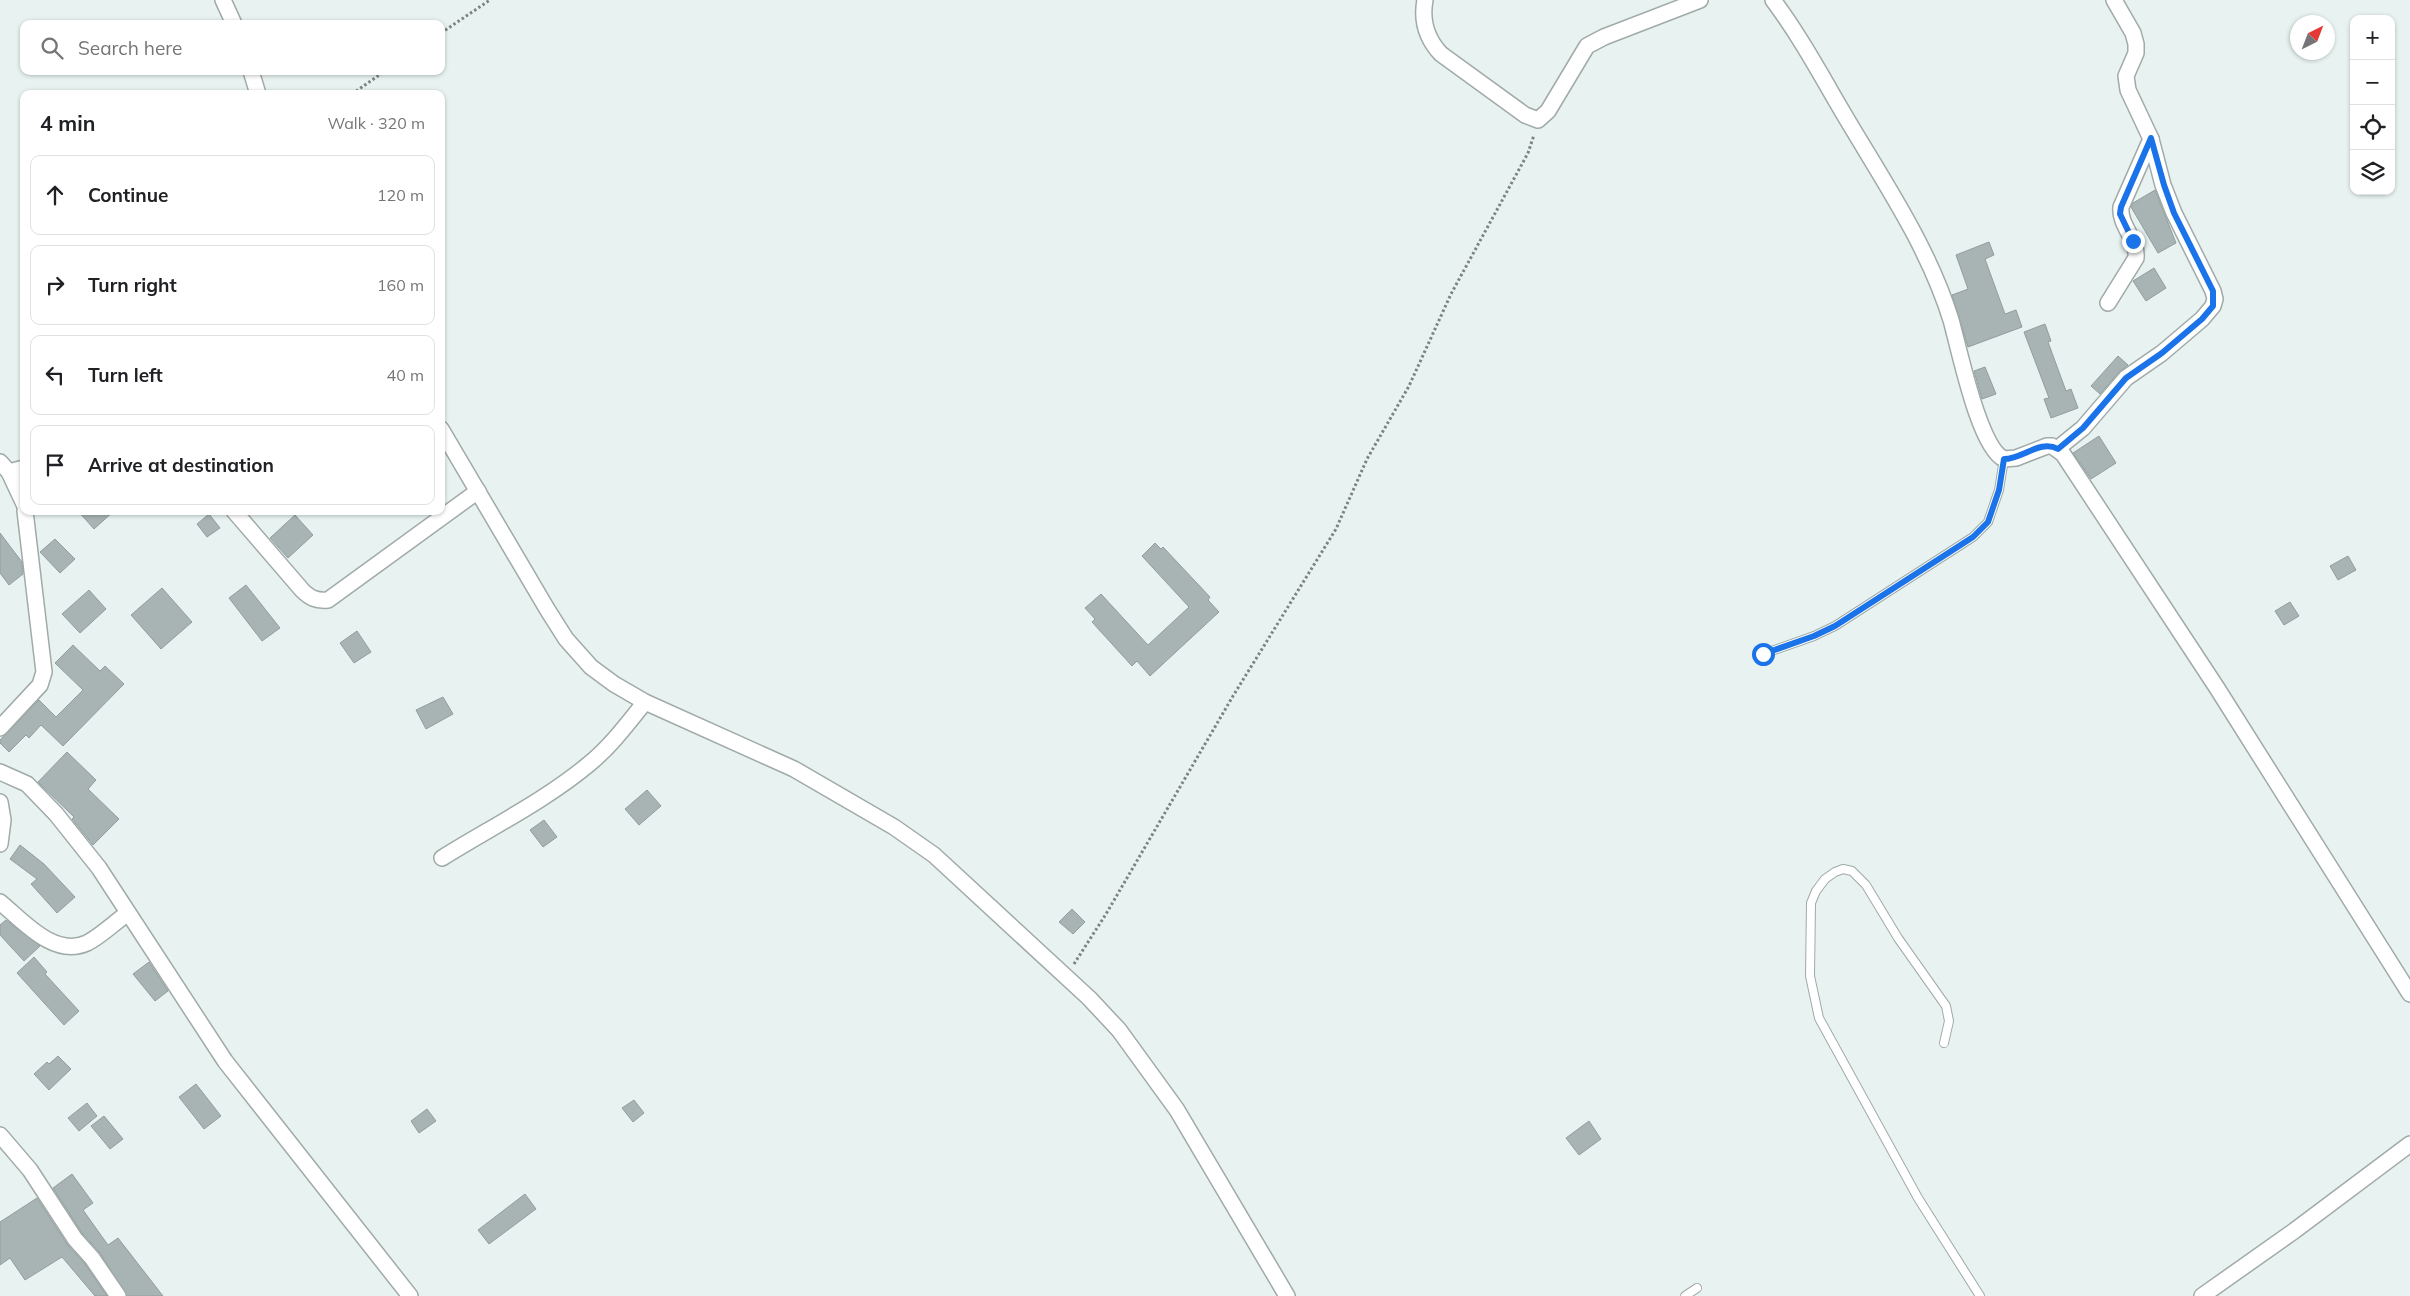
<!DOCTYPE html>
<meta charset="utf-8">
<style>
body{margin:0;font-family:Mulish,sans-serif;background:#f6f6f6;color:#202124}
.controls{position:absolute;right:15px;top:15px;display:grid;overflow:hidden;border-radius:10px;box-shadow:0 1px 4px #0004}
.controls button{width:45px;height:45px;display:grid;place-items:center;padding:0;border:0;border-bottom:1px solid #e0e0e0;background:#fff;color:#202124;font:25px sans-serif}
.compass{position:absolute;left:2290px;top:15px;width:45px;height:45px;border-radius:50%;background:#fff;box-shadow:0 1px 4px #0004;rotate:42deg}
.stop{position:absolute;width:15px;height:15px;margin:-11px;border:4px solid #1a73e8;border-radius:50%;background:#fff}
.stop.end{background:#1a73e8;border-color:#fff;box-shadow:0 1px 5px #0008}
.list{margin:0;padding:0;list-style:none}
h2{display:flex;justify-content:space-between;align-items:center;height:65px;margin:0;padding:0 20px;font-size:21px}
h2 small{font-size:16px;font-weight:400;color:#757577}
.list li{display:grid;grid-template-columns:32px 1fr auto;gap:15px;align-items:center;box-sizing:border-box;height:80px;margin:0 10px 10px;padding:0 10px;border:1px solid #e0e0e0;border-radius:10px}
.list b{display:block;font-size:19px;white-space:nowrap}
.list em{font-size:16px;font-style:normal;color:#757577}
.icon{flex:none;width:28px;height:28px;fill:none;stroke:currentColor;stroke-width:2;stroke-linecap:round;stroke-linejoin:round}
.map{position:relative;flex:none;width:2410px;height:1296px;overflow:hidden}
.search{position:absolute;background:#fff;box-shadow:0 1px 4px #0004;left:20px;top:20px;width:425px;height:55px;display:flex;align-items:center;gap:12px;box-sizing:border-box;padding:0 18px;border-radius:10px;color:#757577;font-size:19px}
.panel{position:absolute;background:#fff;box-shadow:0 1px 4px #0004;left:20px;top:90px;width:425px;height:425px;border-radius:10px}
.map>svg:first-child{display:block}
.building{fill:#a8b3b4;stroke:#929d9e}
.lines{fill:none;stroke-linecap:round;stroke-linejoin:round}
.lane-casing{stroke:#a0aaa8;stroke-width:10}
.street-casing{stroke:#a0aaa8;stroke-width:18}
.path{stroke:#7c8381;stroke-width:3;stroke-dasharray:2.5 2.5;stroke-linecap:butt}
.lane{stroke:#fff;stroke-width:8}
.street{stroke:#fff;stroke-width:15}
.route{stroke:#1a73e8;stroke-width:6}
</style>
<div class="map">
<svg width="2410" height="1296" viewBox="0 0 2410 1296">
<rect width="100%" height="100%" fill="#e8f3f1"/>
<!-- building -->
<g class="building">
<path d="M2155,190l21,53 -18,10 -27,-46 2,-4z"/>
<path d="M1989,242l5,13 -9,4 20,55 11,-4 6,17 -54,20 -16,-52 16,-6 -12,-34z"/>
<path d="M2154,268l12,20 -20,13 -13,-20z"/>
<path d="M2045,324l6,17 -3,1 18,49 5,-2 7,19 -27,10 -7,-19 5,-1 -25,-66z"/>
<path d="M2118,356l10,9 -9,7 -19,22 -9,-8z"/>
<path d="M1985,367l11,27 -14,5 -8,-28z"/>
<path d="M2099,436l17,27 -25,16 -18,-26z"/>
<path d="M78,511h36l-20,18z"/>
<path d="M209,514l11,14 -13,9 -10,-13z"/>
<path d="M295,515l18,20 -25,23 -18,-20z"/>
<path d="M0,533l22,29 1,12 -14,11 -9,-12z"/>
<path d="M55,539l20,20 -15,14 -20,-21z"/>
<path d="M1155,543l6,6 2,-2 47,50 -2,3 11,12 -69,64 -13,-15 -5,5 -40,-44 3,-3 -10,-11 16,-14 47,51 41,-38 -47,-51z"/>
<path d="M2348,556l8,14 -18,10 -8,-14z"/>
<path d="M246,585l34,43 -18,13 -33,-43z"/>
<path d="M162,588l30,34 -31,27 -30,-34z"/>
<path d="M89,590l17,19 -26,24 -18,-19z"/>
<path d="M2290,602l9,14 -15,9 -9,-14z"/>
<path d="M357,631l14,21 -17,11 -14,-20z"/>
<path d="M73,645l27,26 5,-5 19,18 -61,62 -22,-21 -12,13 -3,-3 -17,17 -9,-9v-3l39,-40 17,17 27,-27 -28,-27z"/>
<path d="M443,697l10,17 -27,15 -10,-19z"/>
<path d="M67,752l29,28 -8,9 31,30 -26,26 -21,-26 2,-2 -36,-35z"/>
<path d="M647,790l14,16 -22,19 -14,-16z"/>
<path d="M544,820l13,17 -14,10 -13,-17z"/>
<path d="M20,845l24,19 31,33 -18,16 -26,-29 6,-5 -27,-20z"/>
<path d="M1072,909l13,13 -12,12 -14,-12z"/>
<path d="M6,920l34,26 -16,15 -24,-26v-10z"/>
<path d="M34,957l13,15 -2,2 34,37 -15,14 -47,-52z"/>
<path d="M149,962l19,29 -13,10 -22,-27z"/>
<path d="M58,1056l13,13 -22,21 -15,-16 13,-12 2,2z"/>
<path d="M196,1084l25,32 -17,13 -25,-32z"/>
<path d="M634,1100l10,13 -11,9 -11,-14z"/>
<path d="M87,1103l10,13 -18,15 -11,-13z"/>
<path d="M427,1109l9,12 -17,12 -8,-12z"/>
<path d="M104,1116l19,23 -13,10 -19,-23z"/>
<path d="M1589,1121l12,18 -22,16 -13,-17z"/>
<path d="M72,1174l21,29 -10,7 25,35 10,-7 45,58h-36l-27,-43 -18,-20 -29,-45z"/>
<path d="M525,1194l11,15 -47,35 -11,-14z"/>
<path d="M37,1198l30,46 18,20 22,32h-12l-33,-39 -37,23 -15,-22 -10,7v-43z"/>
</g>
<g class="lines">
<!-- lane casing -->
<g class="lane-casing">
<g id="lane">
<path d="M1763,654l51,-18 21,-10 138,-89 15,-15 11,-32 5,-31"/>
<path d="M1944,1043l5,-22 -3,-15 -48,-68 -32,-53 -14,-14 -9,-2 -8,3 -10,7 -9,12 -5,12 -1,73 9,42 99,180 62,98"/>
<path d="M1685,1296l12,-8"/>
</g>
</g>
<!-- street casing -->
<g class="street-casing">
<g id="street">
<path d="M223,0l11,24"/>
<path d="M1425,0c-4,21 2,39 16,54l84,61 13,5 10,-9 39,-65 17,-9 96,-37"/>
<path d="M1773,0c27,36 49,77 72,116 39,66 83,130 106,204 8,28 28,128 53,139l12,-1 31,-12h5l11,8 154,234 193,306"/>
<path d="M251,71l7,23"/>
<path d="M2108,303l28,-45c2,-19 -17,-32 -15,-51l30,-68"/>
<path d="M441,429l106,180 19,30 25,28 23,17 31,18 149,67 100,58 40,28 155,143 30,32 58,80 110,186"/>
<path d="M2057,449l26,-21 43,-50 36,-25 40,-34 11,-13 2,-7 -2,-8 -39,-78 -11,-28 -12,-46 -23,-49 -2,-14 10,-23v-9l-3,-11 -19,-33"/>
<path d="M0,462l9,10 15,32"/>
<path d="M9,472l15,-4"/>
<path d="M234,511l68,79c8,8 14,11 26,10l150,-109"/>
<path d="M0,728l40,-43 4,-13 -19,-161"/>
<path d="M0,772l27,12 29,30 43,54 126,193 185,235"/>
<path d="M0,802l3,18 -3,24"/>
<path d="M442,858c48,-30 104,-58 147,-94 22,-18 39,-41 56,-62"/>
<path d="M0,902c23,19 54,56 87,41 14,-7 28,-21 41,-30"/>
<path d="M0,1135l30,35 45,69 17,19 26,38"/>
<path d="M2202,1296l92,-65 116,-87"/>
</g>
</g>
<!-- path -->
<g class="path">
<path d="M441,33l49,-33"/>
<path d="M352,94l33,-23"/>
<path d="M1074,964l32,-50 127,-218 103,-167 31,-70 42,-73 42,-92 77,-141 6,-18"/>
</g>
<!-- lane -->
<use href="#lane" class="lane"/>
<!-- street -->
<use href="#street" class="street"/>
</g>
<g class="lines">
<!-- route -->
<path class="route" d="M1763,654l51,-18 21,-10 138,-89 15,-15 11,-32 5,-31c19,0 36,-20 54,-10l25,-21 43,-50 36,-25 40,-34 11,-13v-15l-39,-78 -10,-28 -13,-47 -30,69 -1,7 13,27"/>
</g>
</svg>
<div class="controls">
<button>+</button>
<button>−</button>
<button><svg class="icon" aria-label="locate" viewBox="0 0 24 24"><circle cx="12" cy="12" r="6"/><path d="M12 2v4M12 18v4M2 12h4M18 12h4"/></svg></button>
<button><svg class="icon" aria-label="layers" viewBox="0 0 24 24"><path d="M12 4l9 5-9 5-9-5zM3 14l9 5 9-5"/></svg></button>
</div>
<svg class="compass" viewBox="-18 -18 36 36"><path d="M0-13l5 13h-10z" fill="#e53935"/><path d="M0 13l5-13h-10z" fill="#757577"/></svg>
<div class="stop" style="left:1763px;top:654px"></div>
<div class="stop end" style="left:2133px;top:241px"></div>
<div class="search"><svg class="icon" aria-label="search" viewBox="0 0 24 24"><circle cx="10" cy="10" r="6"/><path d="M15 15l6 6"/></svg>Search here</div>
<section class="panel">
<h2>4 min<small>Walk · 320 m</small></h2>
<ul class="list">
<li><svg class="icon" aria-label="ahead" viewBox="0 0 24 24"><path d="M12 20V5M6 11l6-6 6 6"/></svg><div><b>Continue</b></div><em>120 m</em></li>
<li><svg class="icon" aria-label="right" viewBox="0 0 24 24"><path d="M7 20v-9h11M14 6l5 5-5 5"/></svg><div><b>Turn right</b></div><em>160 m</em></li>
<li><svg class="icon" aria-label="left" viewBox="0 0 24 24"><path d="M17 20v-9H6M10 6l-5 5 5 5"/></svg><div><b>Turn left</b></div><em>40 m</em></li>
<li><svg class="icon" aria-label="arrive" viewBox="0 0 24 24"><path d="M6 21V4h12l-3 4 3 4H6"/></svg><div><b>Arrive at destination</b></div></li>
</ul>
</section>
</div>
